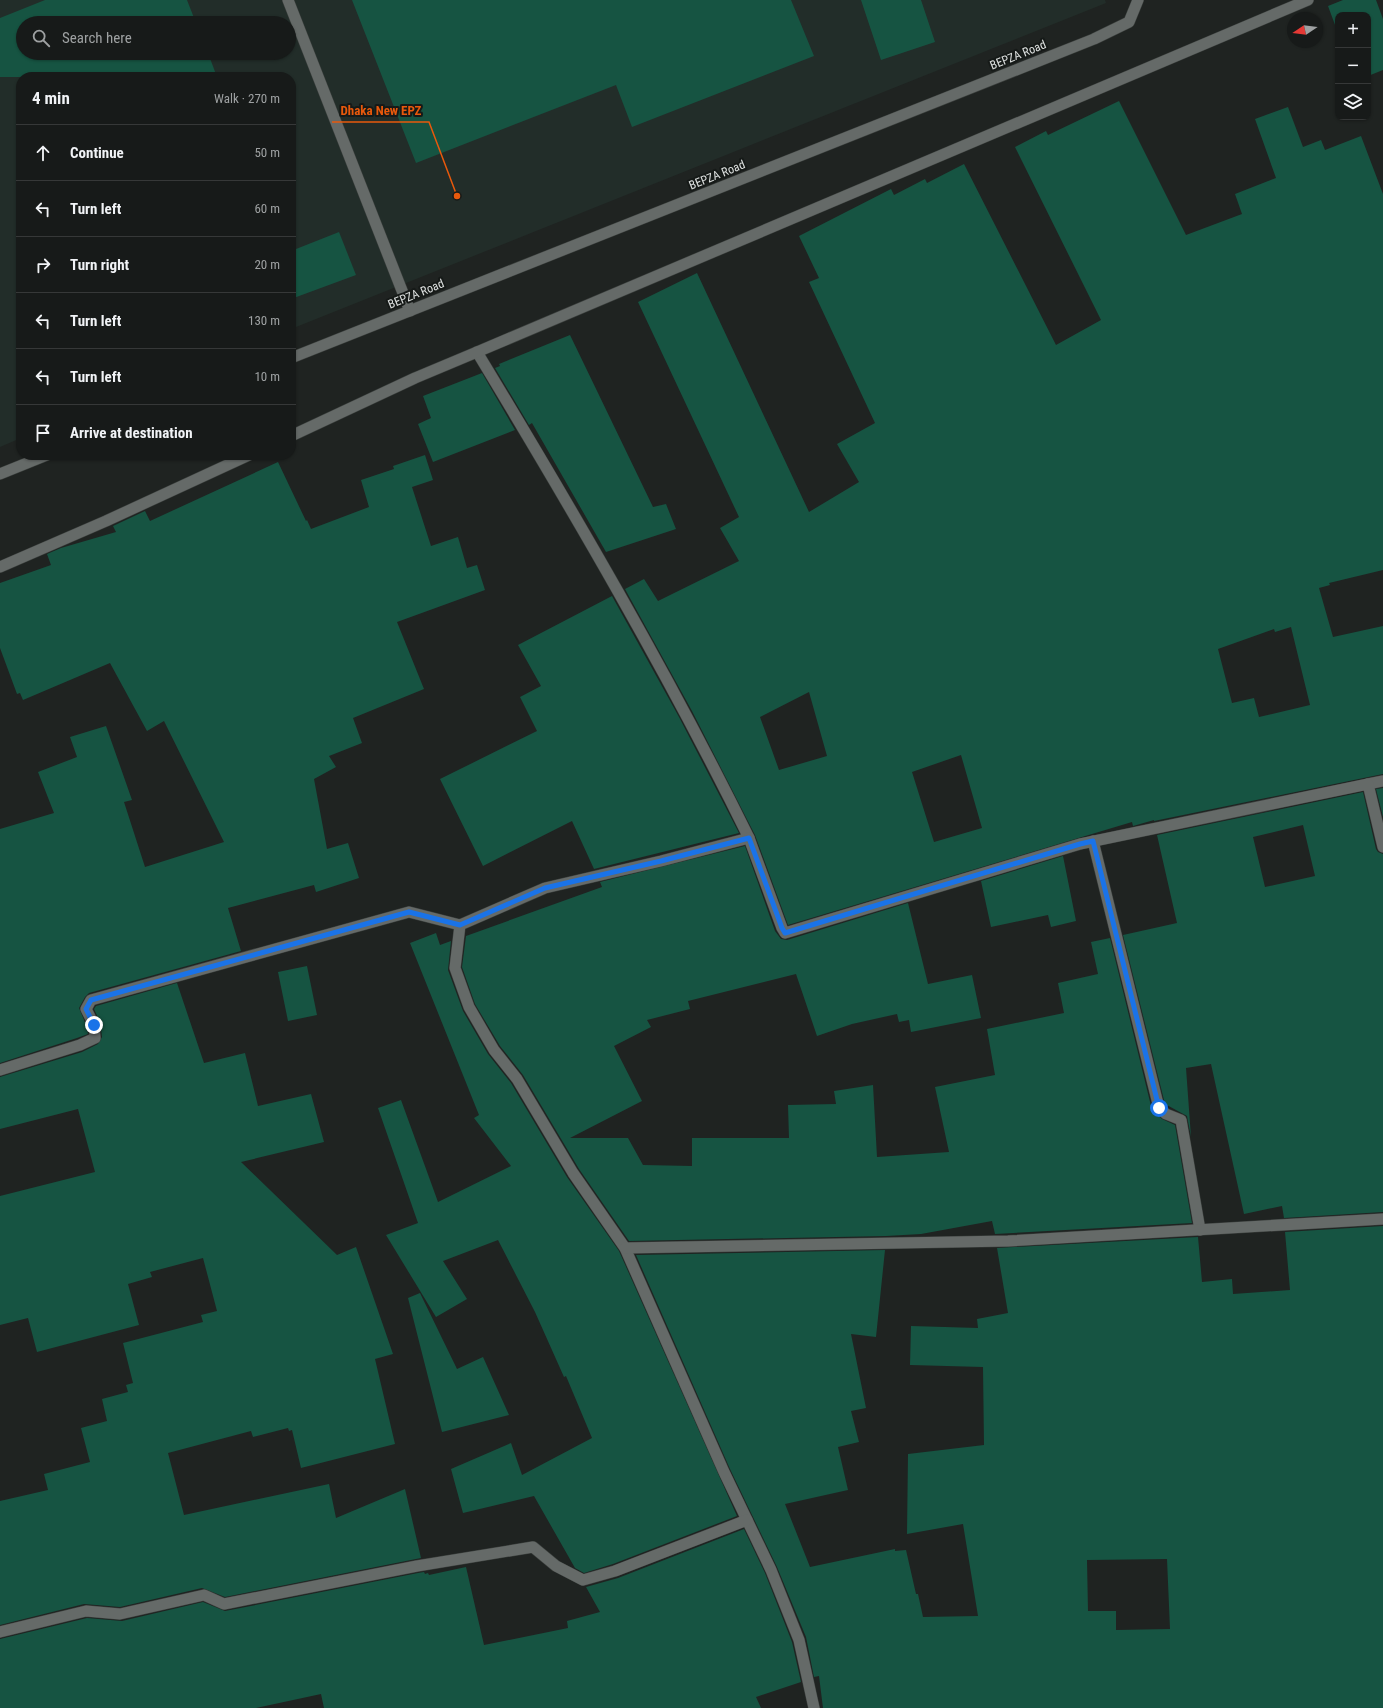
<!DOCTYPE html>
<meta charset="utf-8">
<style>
body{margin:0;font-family:"Roboto Condensed",sans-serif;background:#202322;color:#f1f3f6}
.controls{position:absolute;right:12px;top:12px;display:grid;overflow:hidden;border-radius:8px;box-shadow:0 1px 3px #0004}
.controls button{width:36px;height:36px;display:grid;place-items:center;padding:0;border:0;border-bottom:1px solid #363838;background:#171a19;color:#f1f3f6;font:20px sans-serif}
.compass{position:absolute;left:1287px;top:12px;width:36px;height:36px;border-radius:50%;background:#171a19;box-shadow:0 1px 3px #0004;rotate:257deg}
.stop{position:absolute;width:12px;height:12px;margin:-9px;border:3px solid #1a73e8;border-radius:50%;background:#fff}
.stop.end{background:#1a73e8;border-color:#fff;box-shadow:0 1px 4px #0008}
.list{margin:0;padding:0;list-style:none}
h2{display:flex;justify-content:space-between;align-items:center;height:52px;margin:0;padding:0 16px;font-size:17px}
h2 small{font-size:13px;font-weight:400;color:#9ea1a2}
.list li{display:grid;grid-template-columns:26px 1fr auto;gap:12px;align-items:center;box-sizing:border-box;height:56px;padding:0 16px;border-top:1px solid #363838}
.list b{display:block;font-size:15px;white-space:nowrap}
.list em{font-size:13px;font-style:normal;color:#9ea1a2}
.icon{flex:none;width:22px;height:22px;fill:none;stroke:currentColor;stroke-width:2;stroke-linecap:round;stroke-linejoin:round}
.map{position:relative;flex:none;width:1383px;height:1708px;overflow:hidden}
.search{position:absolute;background:#171a19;box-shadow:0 1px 3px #0004;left:16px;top:16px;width:280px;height:44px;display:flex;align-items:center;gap:10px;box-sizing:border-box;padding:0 14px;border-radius:22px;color:#9ea1a2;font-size:15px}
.panel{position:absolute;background:#171a19;box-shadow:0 1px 3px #0004;left:16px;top:72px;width:280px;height:388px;border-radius:16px}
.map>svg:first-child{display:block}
.built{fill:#222d29;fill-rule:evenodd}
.building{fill:#165442;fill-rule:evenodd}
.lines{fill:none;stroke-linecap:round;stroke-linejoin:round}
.service-casing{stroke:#3c403e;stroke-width:12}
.minor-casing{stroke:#3c403e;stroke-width:12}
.service{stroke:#656a68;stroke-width:11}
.minor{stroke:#656a68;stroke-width:11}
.route{stroke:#1a73e8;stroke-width:5}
.labels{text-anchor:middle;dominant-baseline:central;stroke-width:4;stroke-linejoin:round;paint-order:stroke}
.street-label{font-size:12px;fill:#dee1e0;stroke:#161a18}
.leader{fill:none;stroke:#e8590c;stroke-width:1.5}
.callout-dot{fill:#e8590c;stroke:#161a18;stroke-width:1.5}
.callout-label{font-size:13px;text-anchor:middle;font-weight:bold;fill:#e8590c;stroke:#161a18;stroke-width:4;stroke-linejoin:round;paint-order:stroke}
</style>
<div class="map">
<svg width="1383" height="1708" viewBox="0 0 1383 1708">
<rect width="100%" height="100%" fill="#1f2321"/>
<!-- built -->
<path class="built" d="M0,0h1105l1,3 -815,326v-252h-270v361l-21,9zM23,23h266v30h-266z"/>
<!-- building -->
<g class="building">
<path d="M45,0h142l9,23h-173v30h185l9,24h-217v-59z"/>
<path d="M352,0h439l23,56 -182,71 -16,-42 -200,78z"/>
<path d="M861,0h60l14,42 -54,18z"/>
<path d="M1343,0h33l7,19v51l-15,6v-61h-30v18l-10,-27z"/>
<path d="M1119,101l67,134 56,-21 -7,-20 41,-16 -21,-59 33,-12 15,40 18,-7 4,10 36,-14 22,58v376l-54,13 1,2 -11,3 14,49 50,-11v148l-229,47v-1l-21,6 -1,-4 -344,103 -33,-90 -63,-124 -67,-122 19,-10 14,22 81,-40 -19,-33 19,-11 -101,-215 59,-29 112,239 50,-30 -22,-38 38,-21 -66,-141 10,-4 -20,-42 92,-47 3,6 31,-16 2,4 37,-19 92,181 45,-25 -86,-173 31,-16 2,4zM1291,627l19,78 -51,12 -5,-19 -22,5 -14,-54 56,-20 1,3zM809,692l18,64 -48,14 -19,-53zM961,755l21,73 -48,14 -22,-70z"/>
<path d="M339,232l17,43 -65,24v-48z"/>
<path d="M570,335l83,172 13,-3 10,25 -70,23 -74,-129 -3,2 -34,-57 5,-2 -1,-2z"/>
<path d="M482,373l33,57 -82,32 -15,-38 13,-6 -8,-22z"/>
<path d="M425,455l8,25 -21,7 19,59 27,-9 9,31 10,-3 8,25 -88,32 27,67 -71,29 9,25 -33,13 7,11 -22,12 13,70 21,-6 11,35 -43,14 -2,-7 -86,23 13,43 -152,42 -4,4 -6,11 8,19 1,7 -11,4 -77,25v-234l54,-16 -16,-41 39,-15 -7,-20 36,-11 26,74 -8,2 21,65 79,-25 -60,-121 -17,10 -37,-68 -87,37 -3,-7 -3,1 -17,-46v-65l51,-18 -4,-11 14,-6 55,-16 -3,-6 32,-15 5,10 128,-59 28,59 1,-1 4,9 58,-22 -8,-27 33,-11 -1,-3z"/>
<path d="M612,596l67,121 60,116 -145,36 -22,-48 -89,45 -43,-87 97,-48 -17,-34 21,-11 -23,-41z"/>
<path d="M1383,788v29l-7,-28z"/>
<path d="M1363,792l13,57 2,3 5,2v358l-99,6 -2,-12 -38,8 -33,-150 -25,4 5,69 -4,-21 -22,-12 -42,-169 54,-12 -20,-88zM1303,825l12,51 -50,11 -12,-50z"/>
<path d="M745,846l30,85 6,8 6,1 121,-37 20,81 44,-9 9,43 -70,14 -2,-12 -10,2 -2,-8 -45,10 -35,12 -21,-62 -108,27 2,8 -43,11 4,7 -37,19 28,55 -72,37h58l15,27 49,1v-28h97l-1,-33 48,-1 -2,-13 39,-6 4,72 72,-5 -14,-65 60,-12 -8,-46 77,-16 -6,-30 40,-9 -7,-32 19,-4 42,172 10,9 13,6 17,98 -197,11 -3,-13 -71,13 -35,2 -257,5 -50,-72 -56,-94 -23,-29 -25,-42 -13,-37 4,-31 136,-49 -2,-5z"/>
<path d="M1063,856l13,65 -25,6 -3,-12 -57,12 -10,-46z"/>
<path d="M436,933l4,12 11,-4 -3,29 15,41 25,43 23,29 56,94 52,74 118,265 -124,48 -29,9 -9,-5 -41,-72 -71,17 -12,-44 60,-26 11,32 70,-37 -26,-62 -2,1 -29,-65 -37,-72 -55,21 24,38 -31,18 -50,-82 32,-12 -40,-115 23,-8 37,102 73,-36 -37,-48 5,-3 -69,-172z"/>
<path d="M307,966l10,49 -29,6 -10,-49z"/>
<path d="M177,983l27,80 41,-10 13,53 53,-12 13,48 -83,20 96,93 19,-8 37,107 -18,5 20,85 -94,24 -9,-38 -3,1 -1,-3 -35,9 -2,-6 -83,22 16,62 145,-31 7,34 69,-29 16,69 -196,39 -23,-9 -82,19 -36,-3 -84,21v-124l48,-11 -4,-16 46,-12 -9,-34 26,-7 -5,-22 26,-7 -2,-7 7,-2 -10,-40 80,-21 -2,-7 16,-4 -14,-53 -53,14 2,5 -24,7 11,41 -102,27 -9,-34 -28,7v-129l95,-24 -17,-63 -78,20v-52l82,-25 16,-8 4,-7 -2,-15 -6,-13 2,-3z"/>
<path d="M1383,1226v482h-560l-4,-32 -5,1 -8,-40 -29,-70 -47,-98 -94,-214 249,-5 -9,87 -25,-3 15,74 -15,3 8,31 -21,5 10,43 -63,14 25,63 85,-18v2l11,-1 10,44h2l5,23 55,-1 -15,-92 -56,10 1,-80 76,-9 -1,-78 -73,-2 1,-39 67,2 -1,-9 31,-6 -11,-65 201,-11 4,45 30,-3 1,15 57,-4 -5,-58zM1167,1559l3,70 -54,1v-19h-28l-1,-51z"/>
<path d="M420,1293l37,76 26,-12 26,58 -67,17 -34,-134z"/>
<path d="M744,1529l21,44 27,69 9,40 -45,15 5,11h-437l-3,-14 -65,14h-256v-69l87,-21 35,3 81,-19 22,9 193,-38 6,-1 1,2 3,-1 1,2 37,-8 18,78 84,-17 -1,-7 33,-9 -14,-25 32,-9z"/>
</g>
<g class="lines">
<!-- service casing -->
<g class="service-casing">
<g id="service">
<path d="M288,0l122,311"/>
<path d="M291,358l803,-319 35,-17 9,-22"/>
<path d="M0,474l47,-19"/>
</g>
</g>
<!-- minor casing -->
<g class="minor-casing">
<g id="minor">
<path d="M477,352c96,159 190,319 272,486l-88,23 -116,27 -85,37 -5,43 14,39 25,43 23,29 56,94 52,75 99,224 47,98 28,70 15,68"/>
<path d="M291,436l124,-58 62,-26 831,-352"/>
<path d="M0,567l106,-46 143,-66"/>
<path d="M1368,784l15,-3"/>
<path d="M749,838l33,90 3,5 295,-89 288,-60 15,63"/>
<path d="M1093,841l66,267 7,6 15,6 19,110"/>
<path d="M0,1070l80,-25 15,-7 -1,-13 -8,-16 5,-9 318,-88 51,13"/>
<path d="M625,1248l383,-7 375,-22"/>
<path d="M0,1632l86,-21 34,3 84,-19 20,9 193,-38 116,-19 23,19 27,14 32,-9 132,-51"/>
</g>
</g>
<!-- service -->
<use href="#service" class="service"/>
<!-- minor -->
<use href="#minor" class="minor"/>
</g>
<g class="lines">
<!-- route -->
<path class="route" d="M94,1025l-8,-16 5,-9 318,-88 51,13 85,-37 116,-27 88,-23 33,90 3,5 295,-89 13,-3 66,267"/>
</g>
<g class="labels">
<!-- street labels -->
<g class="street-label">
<text transform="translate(1018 55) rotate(-22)">BEPZA Road</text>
<text transform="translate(717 175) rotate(-22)">BEPZA Road</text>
<text transform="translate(416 294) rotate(-22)">BEPZA Road</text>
</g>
</g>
<!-- callouts -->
<path class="leader" d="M457 196L429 122H332"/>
<circle class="callout-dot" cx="457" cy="196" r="4"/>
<g class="callout-label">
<text x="381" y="115">Dhaka New EPZ</text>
</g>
</svg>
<div class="controls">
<button>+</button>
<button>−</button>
<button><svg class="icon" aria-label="layers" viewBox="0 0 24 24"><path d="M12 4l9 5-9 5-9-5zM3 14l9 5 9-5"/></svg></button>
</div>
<svg class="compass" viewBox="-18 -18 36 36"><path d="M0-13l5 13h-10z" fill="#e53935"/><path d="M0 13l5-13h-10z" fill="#9ea1a2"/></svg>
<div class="stop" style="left:1159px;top:1108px"></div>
<div class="stop end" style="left:94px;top:1025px"></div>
<div class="search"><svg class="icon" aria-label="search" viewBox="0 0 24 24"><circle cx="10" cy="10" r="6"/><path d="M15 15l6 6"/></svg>Search here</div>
<section class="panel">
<h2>4 min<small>Walk · 270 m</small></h2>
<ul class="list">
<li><svg class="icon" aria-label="ahead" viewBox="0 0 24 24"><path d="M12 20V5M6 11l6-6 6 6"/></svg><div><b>Continue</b></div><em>50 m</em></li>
<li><svg class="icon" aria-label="left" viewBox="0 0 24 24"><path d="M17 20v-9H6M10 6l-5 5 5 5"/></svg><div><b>Turn left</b></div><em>60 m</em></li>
<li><svg class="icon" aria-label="right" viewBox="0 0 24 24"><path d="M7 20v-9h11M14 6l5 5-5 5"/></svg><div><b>Turn right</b></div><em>20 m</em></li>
<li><svg class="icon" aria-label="left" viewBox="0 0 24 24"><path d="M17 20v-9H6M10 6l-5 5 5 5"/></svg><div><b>Turn left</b></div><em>130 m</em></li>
<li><svg class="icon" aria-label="left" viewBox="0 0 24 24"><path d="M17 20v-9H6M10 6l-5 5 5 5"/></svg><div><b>Turn left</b></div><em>10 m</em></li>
<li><svg class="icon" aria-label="arrive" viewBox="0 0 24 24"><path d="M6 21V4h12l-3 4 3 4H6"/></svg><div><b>Arrive at destination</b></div></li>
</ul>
</section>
</div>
